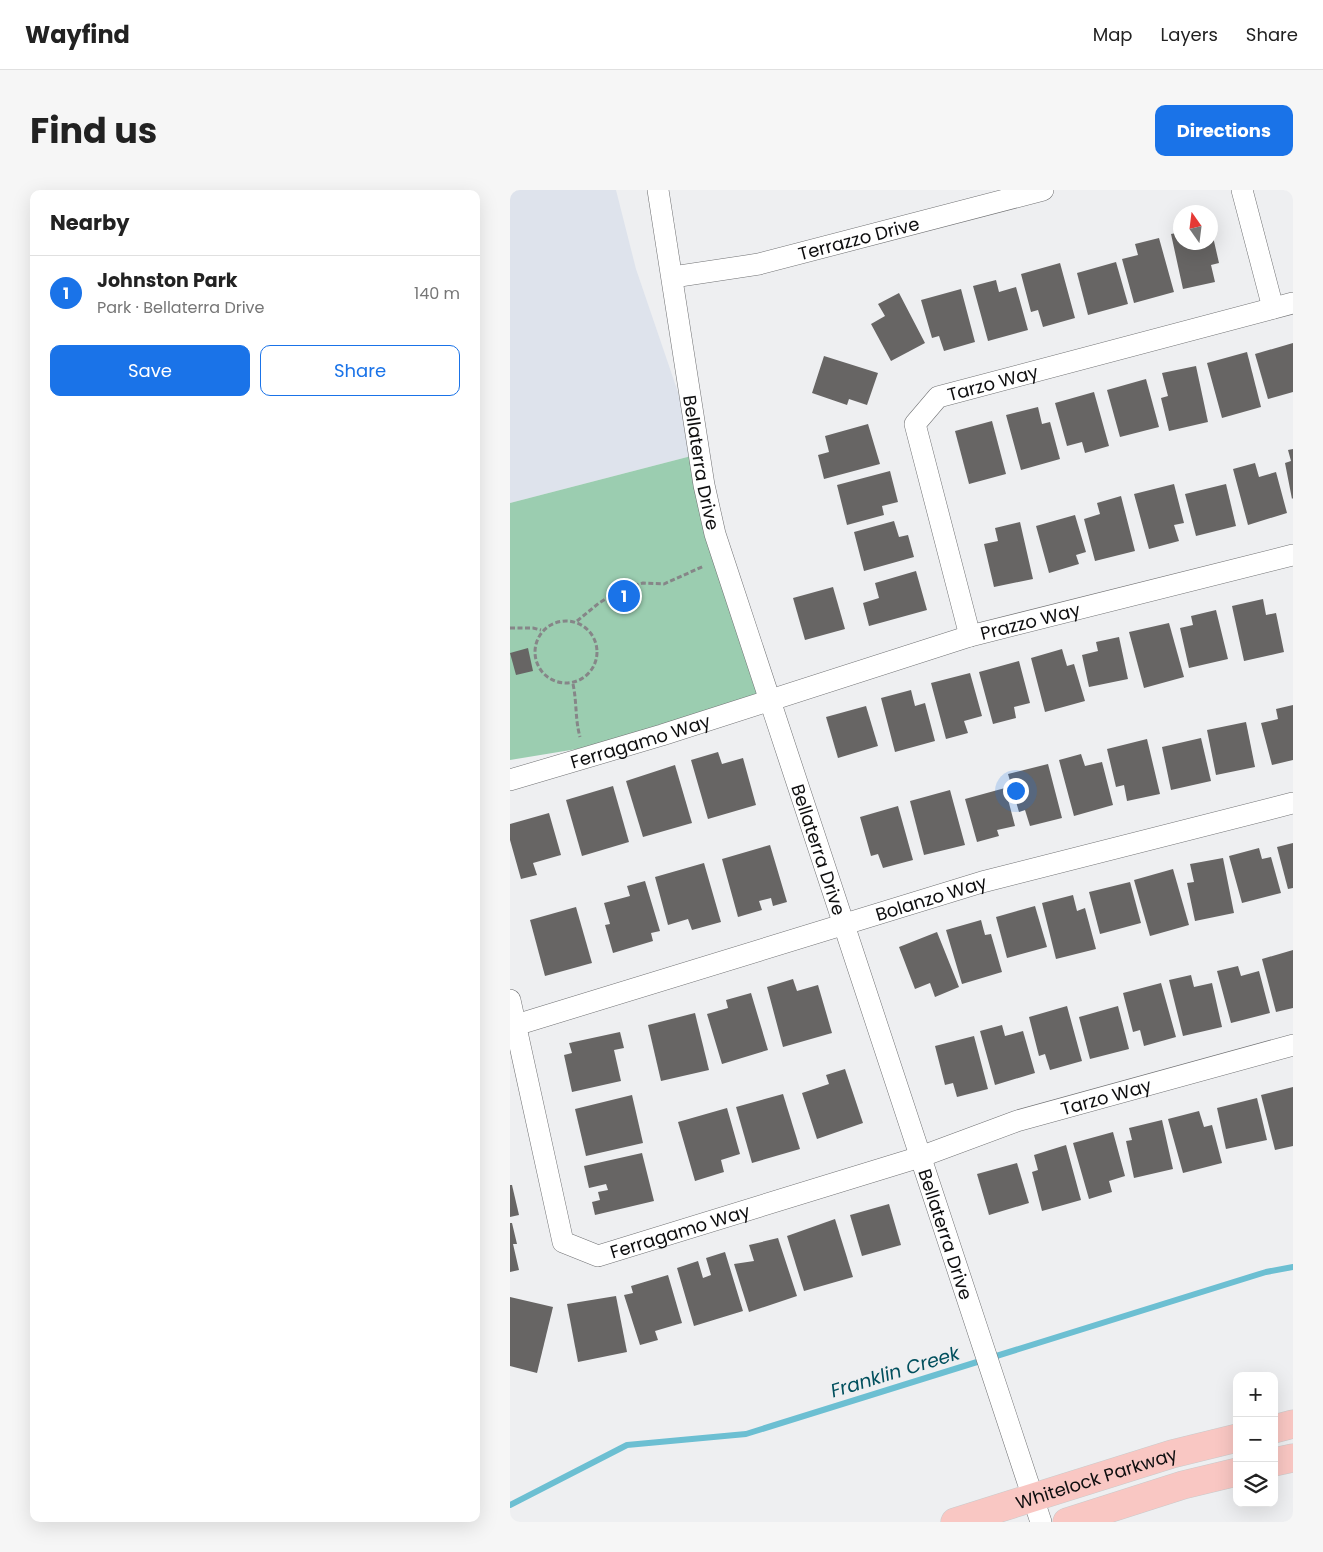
<!DOCTYPE html>
<meta charset="utf-8">
<style>
body{margin:0;font-family:Poppins,sans-serif;background:#f6f6f6;color:#222}
.controls{position:absolute;right:15px;bottom:15px;display:grid;overflow:hidden;border-radius:10px;box-shadow:0 5px 20px #0002}
.controls button{width:45px;height:45px;display:grid;place-items:center;padding:0;border:0;border-bottom:1px solid #e0e0e0;background:#fff;color:#222;font:25px sans-serif}
.compass{position:absolute;left:663px;top:15px;width:45px;height:45px;border-radius:50%;background:#fff;box-shadow:0 5px 20px #0002;rotate:346deg}
.you{position:absolute;left:505px;top:600px;width:18px;height:18px;margin:-12px;border:4px solid #fff;border-radius:50%;background:#1a73e8;box-shadow:0 0 0 8px #1a73e833}
.badge{display:grid;place-items:center;width:32px;height:32px;border-radius:50%;background:#1a73e8;color:#fff;font-size:16px;font-weight:700}
.pin{position:absolute;translate:-50% -50%;border:2px solid #fff;box-shadow:0 1px 5px #0006}
.list{margin:0;padding:0;list-style:none}
h2{display:flex;justify-content:space-between;align-items:center;height:65px;margin:0;padding:0 20px;font-size:21px}
h2 small{font-size:16px;font-weight:400;color:#767676}
.list li{display:grid;grid-template-columns:32px 1fr auto;gap:15px;align-items:center;box-sizing:border-box;height:75px;padding:0 20px;border-top:1px solid #e0e0e0}
.list b{display:block;font-size:19px;white-space:nowrap}
.list p{margin:0;font-size:16px;white-space:nowrap;color:#767676}
.list em{font-size:16px;font-style:normal;color:#767676}
.actions{display:flex;gap:10px;padding:15px 20px}
.actions a{flex:1;padding:11px 0;border:1px solid #1a73e8;border-radius:10px;text-align:center;font-size:18px;color:#1a73e8}
.actions .main{background:#1a73e8;color:#fff}
.icon{flex:none;width:28px;height:28px;fill:none;stroke:currentColor;stroke-width:2;stroke-linecap:round;stroke-linejoin:round}
.map{position:relative;flex:none;width:783px;height:1332px;overflow:hidden;border-radius:10px}
header{display:flex;align-items:center;gap:30px;box-sizing:border-box;height:70px;padding:0 25px;background:#fff;border-bottom:1px solid #e0e0e0}
header strong{font-size:24px}
nav{display:flex;gap:28px;margin-inline-start:auto;font-size:18px}
.intro{display:flex;align-items:center;justify-content:space-between;box-sizing:border-box;height:120px;padding:0 30px}
h1{margin:0;font-size:35px}
.button{padding:12px 22px;border-radius:10px;background:#1a73e8;color:#fff;font-size:18px;font-weight:700}
main{display:flex;gap:30px;padding:0 30px}
aside{flex:1;background:#fff;border-radius:10px;box-shadow:0 5px 20px #0002}
.map>svg:first-child{display:block}
.built{fill:#dee3ec}
.green{fill:#9bcdb0}
.lines{fill:none;stroke-linecap:round;stroke-linejoin:round}
.stream{stroke:#6cbfd2;stroke-width:6}
.building{fill:#676564}
.minor-casing{stroke:#707173;stroke-width:22}
.major-casing{stroke:#cacaca;stroke-width:29}
.path{stroke:#868688;stroke-width:3;stroke-dasharray:5 2.5;stroke-linecap:butt}
.minor{stroke:#fff;stroke-width:21}
.major{stroke:#f9c7c3;stroke-width:28}
.labels{text-anchor:middle;dominant-baseline:central;stroke-width:4;stroke-linejoin:round;paint-order:stroke}
.street-label{font-size:18px;fill:#0e0e0f;stroke:#eeeff1}
.water-label{font-size:19px;font-style:italic;fill:#004f5d;stroke:#eeeff1}
</style>
<header>
<strong>Wayfind</strong>
<nav><a>Map</a><a>Layers</a><a>Share</a></nav>
</header>
<div class="intro"><h1>Find us</h1><a class="button">Directions</a></div>
<main>
<aside>
<h2>Nearby<small></small></h2>
<ul class="list">
<li><span class="badge">1</span><div><b>Johnston Park</b><p>Park · Bellaterra Drive</p></div><em>140 m</em></li>
</ul>
<div class="actions"><a class="main">Save</a><a>Share</a></div>
</aside>
<div class="map">
<svg width="783" height="1332" viewBox="0 0 783 1332">
<rect width="100%" height="100%" fill="#eeeff1"/>
<!-- built -->
<path class="built" d="M0,0h106l20,79 63,185 -189,49z"/>
<!-- green -->
<path class="green" d="M189,264l70,245 -107,36 -152,25v-257z"/>
<g class="lines">
<!-- stream -->
<path class="stream" d="M0,1315l117,-60 119,-11 520,-162 27,-5"/>
</g>
<!-- building -->
<g class="building">
<path d="M701,38l8,35 -8,2 4,17 -32,7 -12,-55 10,-2v10h30z"/>
<path d="M649,48l15,54 -40,11 -12,-44 16,-4 -3,-11z"/>
<path d="M606,72l12,42 -40,11 -11,-42z"/>
<path d="M550,73l15,55 -32,9 -5,-17 -7,2 -10,-38z"/>
<path d="M486,90l3,12 17,-5 12,43 -40,11 -15,-55z"/>
<path d="M451,99l14,53 -31,9 -5,-15 -7,2 -11,-38z"/>
<path d="M389,103l26,50 -34,18 -20,-37 14,-8 -7,-12z"/>
<path d="M783,153v49l-25,7 -13,-45z"/>
<path d="M737,162l14,55 -39,11 -15,-55z"/>
<path d="M314,166l54,17 -11,32 -18,-6 -2,6 -35,-12z"/>
<path d="M686,176l12,56 -39,9 -8,-33 7,-2 -6,-23z"/>
<path d="M636,189l13,48 -39,10 -13,-47z"/>
<path d="M584,202l15,54 -24,7 -3,-11 -15,4 -12,-43z"/>
<path d="M528,217l4,17 8,-2 10,37 -39,11 -15,-55z"/>
<path d="M482,231l14,53 -37,10 -14,-53z"/>
<path d="M358,234l12,40 -56,15 -6,-24 11,-3 -4,-16z"/>
<path d="M783,259v49l-1,1 -7,-36 6,-2 -3,-11z"/>
<path d="M745,273l4,14 17,-5 11,41 -39,12 -15,-56z"/>
<path d="M380,281l8,31 -16,4 2,9 -37,10 -10,-40z"/>
<path d="M664,294l10,39 -10,2 5,16 -30,8 -15,-55z"/>
<path d="M716,294l10,42 -40,10 -11,-42z"/>
<path d="M611,306l14,55 -40,10 -11,-42 16,-5 -3,-11z"/>
<path d="M565,325l11,37 -10,3 3,9 -30,9 -13,-47z"/>
<path d="M384,331l5,16 9,-2 6,22 -50,14 -10,-39z"/>
<path d="M510,332l13,57 -39,8 -10,-43 14,-3 -3,-13z"/>
<path d="M406,381l11,39 -58,16 -6,-23 16,-5 -4,-15z"/>
<path d="M323,397l12,42 -40,11 -12,-42z"/>
<path d="M753,409l3,16 10,-2 8,39 -40,9 -12,-55z"/>
<path d="M706,420l12,49 -39,9 -9,-40 13,-3 -2,-9z"/>
<path d="M659,433l15,54 -40,11 -15,-56z"/>
<path d="M609,447l9,42 -39,8 -7,-32 16,-4 -2,-9z"/>
<path d="M18,458l5,23 -17,4 -6,-22z"/>
<path d="M552,459l5,17 7,-2 11,37 -40,11 -14,-54z"/>
<path d="M509,471l11,42 -16,4 2,11 -23,6 -14,-52z"/>
<path d="M460,483l12,43 -18,5 4,12 -22,6 -15,-56z"/>
<path d="M401,500l4,16 10,-3 10,38 -40,11 -14,-54z"/>
<path d="M783,515v55l-21,5 -11,-42 17,-4 -2,-10z"/>
<path d="M356,516l12,40 -40,12 -12,-41z"/>
<path d="M736,532l9,45 -39,8 -9,-45z"/>
<path d="M691,548l10,43 -40,9 -9,-43z"/>
<path d="M637,549l13,55 -33,7 -3,-16 -8,2 -9,-38z"/>
<path d="M208,562l4,12 21,-6 13,47 -48,14 -17,-59z"/>
<path d="M571,564l4,12 17,-4 11,43 -39,11 -15,-56z"/>
<path d="M538,574l14,54 -32,8 -5,-16 -6,2 -11,-38z"/>
<path d="M165,575l17,58 -49,14 -17,-56z"/>
<path d="M103,596l16,56 -47,14 -16,-56z"/>
<path d="M495,598l10,38 -18,4 2,6 -22,6 -12,-43z"/>
<path d="M440,600l15,55 -41,10 -14,-54z"/>
<path d="M388,616l15,54 -30,8 -5,-14 -7,2 -11,-39z"/>
<path d="M39,623l12,42 -28,8 4,12 -16,4 -11,-39v-16z"/>
<path d="M783,653v45l-5,1 -11,-42z"/>
<path d="M260,655l17,57 -14,4 -2,-8 -12,3 3,9 -24,7 -16,-58z"/>
<path d="M749,658l3,11 9,-2 10,36 -39,10 -13,-47z"/>
<path d="M713,668l11,55 -39,8 -8,-38 7,-1 -4,-18z"/>
<path d="M194,673l17,59 -29,8 -4,-11 -20,6 -13,-48z"/>
<path d="M663,679l16,56 -39,11 -16,-56z"/>
<path d="M135,691l15,50 -9,2 2,8 -40,12 -8,-28 5,-1 -6,-21 26,-7 -3,-10z"/>
<path d="M620,692l11,41 -41,11 -11,-42z"/>
<path d="M563,705l4,16 8,-3 11,41 -40,10 -14,-56z"/>
<path d="M525,716l12,41 -40,11 -11,-41z"/>
<path d="M66,717l16,56 -47,13 -15,-56z"/>
<path d="M471,730l4,15 6,-1 11,38 -40,12 -16,-54z"/>
<path d="M427,742l22,55 -24,10 -5,-14 -15,6 -16,-42z"/>
<path d="M783,760v58l-17,4 -14,-53z"/>
<path d="M728,776l3,10 18,-5 11,42 -39,10 -14,-52z"/>
<path d="M681,785l3,12 18,-4 10,44 -39,9 -14,-56z"/>
<path d="M283,789l4,12 21,-6 14,48 -49,14 -16,-60z"/>
<path d="M651,793l15,54 -32,9 -4,-16 -7,2 -10,-39z"/>
<path d="M241,803l17,57 -46,14 -15,-50 21,-6 -2,-8z"/>
<path d="M557,816l15,55 -32,9 -5,-16 -6,2 -10,-39z"/>
<path d="M608,816l11,43 -39,10 -11,-42z"/>
<path d="M185,823l14,57 -48,11 -13,-56z"/>
<path d="M492,835l3,11 18,-5 12,42 -40,12 -15,-54z"/>
<path d="M110,842l4,16 -10,2 7,31 -49,11 -8,-37 8,-2 -3,-10z"/>
<path d="M464,846l14,53 -31,8 -4,-14 -8,2 -10,-39z"/>
<path d="M335,879l18,54 -46,16 -15,-46 27,-9 -3,-9z"/>
<path d="M783,897v59l-18,4 -14,-55z"/>
<path d="M273,904l17,55 -48,14 -16,-56z"/>
<path d="M122,905l11,48 -57,13 -11,-47z"/>
<path d="M747,908l10,42 -41,9 -9,-41z"/>
<path d="M217,918l13,46 -19,6 3,12 -29,9 -17,-59z"/>
<path d="M689,921l5,16 8,-2 10,38 -39,10 -15,-54z"/>
<path d="M652,930l11,49 -39,9 -8,-37 6,-1 -3,-12z"/>
<path d="M603,942l12,44 -16,5 3,11 -23,7 -16,-56z"/>
<path d="M556,955l15,55 -39,11 -10,-39 6,-2 -4,-15z"/>
<path d="M132,963l12,48 -59,14 -3,-13 8,-2 -2,-8 10,-2 -2,-6 -17,4 -5,-22z"/>
<path d="M507,973l12,40 -40,12 -12,-41z"/>
<path d="M0,995h2l7,30 -9,2z"/>
<path d="M379,1014l12,41 -39,11 -12,-41z"/>
<path d="M325,1029l18,58 -49,14 -17,-55z"/>
<path d="M0,1033h2l5,21h-4l6,26 -9,2z"/>
<path d="M268,1048l19,58 -48,16 -15,-48 20,-3 -5,-16z"/>
<path d="M215,1062l18,59 -49,15 -17,-58 21,-7 5,17 8,-3 -5,-17z"/>
<path d="M158,1085l14,48 -27,8 3,9 -18,5 -16,-50 9,-2 -2,-7z"/>
<path d="M106,1106l11,56 -49,10 -11,-58z"/>
<path d="M0,1107l43,10 -16,66 -27,-7z"/>
</g>
<g class="lines">
<!-- minor casing -->
<g class="minor-casing">
<g id="minor">
<path id="s1" d="M148,0l46,295 11,49 326,988"/>
<path d="M732,0l31,118"/>
<path id="s2" d="M163,87l86,-13 284,-74"/>
<path id="s3" d="M460,446l-55,-212 23,-27 355,-94"/>
<path id="s4" d="M0,590l152,-45 308,-99 323,-81"/>
<path id="s5" d="M0,810l53,242 35,14 322,-99 97,-36 276,-76"/>
<path id="s6" d="M6,835l466,-143 311,-79"/>
</g>
</g>
<!-- major casing -->
<g class="major-casing">
<g id="major">
<path d="M764,1239l19,-5"/>
<path d="M764,1272l19,-4"/>
<path id="s7" d="M445,1332l217,-68 65,-16"/>
<path d="M557,1332l116,-37 54,-13"/>
</g>
</g>
<!-- path -->
<g class="path">
<circle cx="56" cy="462" r="31"/>
<path d="M67,431l22,-18 23,-14 21,-6 21,1 40,-18"/>
<path d="M0,438h23l8,2"/>
<path d="M63,494c4,19 2,35 7,53"/>
</g>
<!-- minor -->
<use href="#minor" class="minor"/>
<!-- major -->
<use href="#major" class="major"/>
</g>
<g class="labels">
<!-- street labels -->
<g class="street-label">
<text stroke="none"><textPath href="#s2" startOffset="190">Terrazzo Drive</textPath></text>
<text stroke="none"><textPath href="#s3" startOffset="311">Tarzo Way</textPath></text>
<text stroke="none"><textPath href="#s1" startOffset="276">Bellaterra Drive</textPath></text>
<text stroke="none"><textPath href="#s4" startOffset="544">Prazzo Way</textPath></text>
<text stroke="none"><textPath href="#s4" startOffset="136">Ferragamo Way</textPath></text>
<text stroke="none"><textPath href="#s1" startOffset="681">Bellaterra Drive</textPath></text>
<text stroke="none"><textPath href="#s6" startOffset="434">Bolanzo Way</textPath></text>
<text stroke="none"><textPath href="#s5" startOffset="818">Tarzo Way</textPath></text>
<text stroke="none"><textPath href="#s5" startOffset="371">Ferragamo Way</textPath></text>
<text stroke="none"><textPath href="#s1" startOffset="1086">Bellaterra Drive</textPath></text>
<text stroke="none"><textPath href="#s7" startOffset="148">Whitelock Parkway</textPath></text>
</g>
<!-- water labels -->
<g class="water-label">
<text transform="translate(385 1182) rotate(-17)">Franklin Creek</text>
</g>
</g>
</svg>
<div class="controls">
<button>+</button>
<button>−</button>
<button><svg class="icon" aria-label="layers" viewBox="0 0 24 24"><path d="M12 4l9 5-9 5-9-5zM3 14l9 5 9-5"/></svg></button>
</div>
<svg class="compass" viewBox="-18 -18 36 36"><path d="M0-13l5 13h-10z" fill="#e53935"/><path d="M0 13l5-13h-10z" fill="#767676"/></svg>
<div class="you"></div>
<div class="pin badge" style="left:114px;top:406px">1</div>
</div>
</main>
